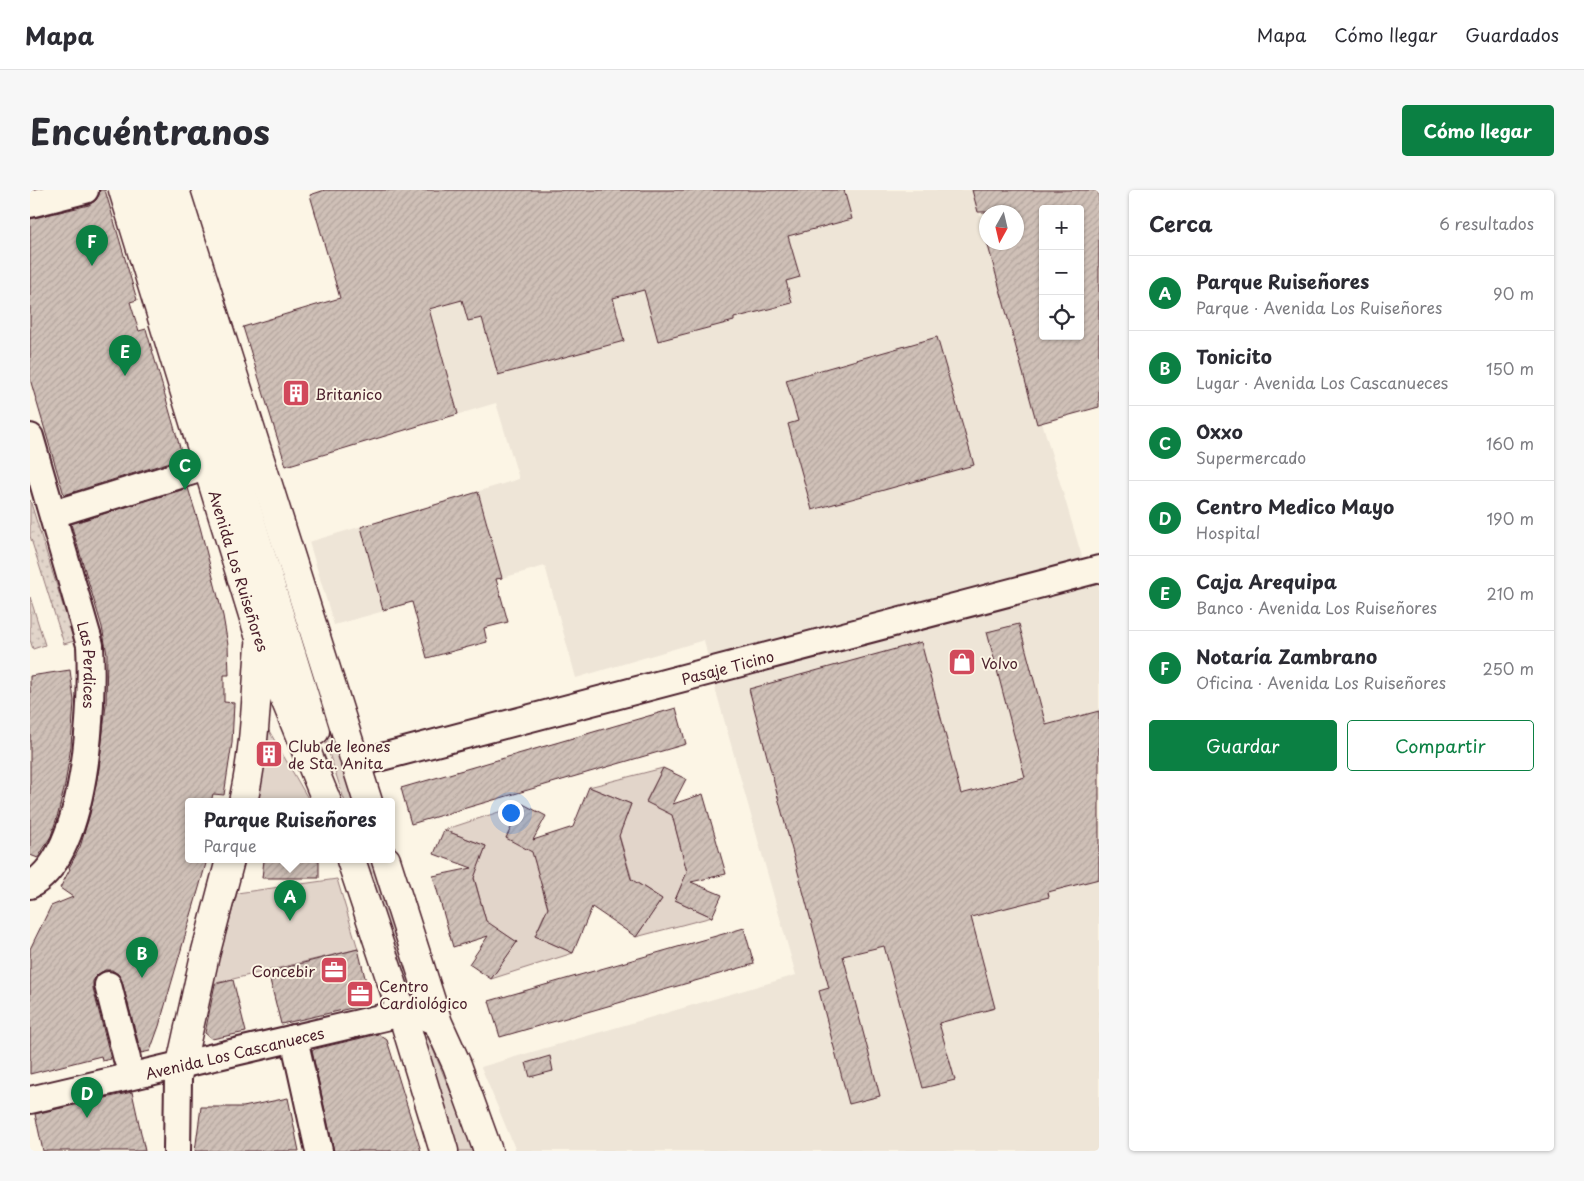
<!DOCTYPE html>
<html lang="es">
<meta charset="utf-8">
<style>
body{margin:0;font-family:"Playpen Sans",sans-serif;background:#f7f7f7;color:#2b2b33}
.controls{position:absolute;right:15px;top:15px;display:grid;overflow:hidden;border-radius:5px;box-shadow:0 1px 4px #0004}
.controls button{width:45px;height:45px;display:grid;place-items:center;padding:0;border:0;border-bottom:1px solid #e1e1e2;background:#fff;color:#2b2b33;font:25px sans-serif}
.compass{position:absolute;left:949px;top:15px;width:45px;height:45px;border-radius:50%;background:#fff;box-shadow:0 1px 4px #0004;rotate:188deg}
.you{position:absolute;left:480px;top:622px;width:18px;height:18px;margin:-12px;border:4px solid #fff;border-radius:50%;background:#1a73e8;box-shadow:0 0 0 8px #1a73e833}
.badge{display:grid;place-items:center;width:32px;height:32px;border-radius:50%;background:#0b8043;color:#fff;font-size:16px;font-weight:700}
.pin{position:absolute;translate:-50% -41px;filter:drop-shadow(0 1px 2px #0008)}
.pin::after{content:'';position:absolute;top:26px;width:18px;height:15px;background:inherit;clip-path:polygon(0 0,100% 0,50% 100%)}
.popup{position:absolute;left:155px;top:608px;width:210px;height:65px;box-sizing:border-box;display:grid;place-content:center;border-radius:5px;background:#fff;filter:drop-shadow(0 1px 4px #0005);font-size:16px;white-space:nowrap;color:#7c7c81}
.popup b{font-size:19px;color:#2b2b33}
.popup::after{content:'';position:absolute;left:50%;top:100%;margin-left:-10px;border:10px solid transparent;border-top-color:#fff}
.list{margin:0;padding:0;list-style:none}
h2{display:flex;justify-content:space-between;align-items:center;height:65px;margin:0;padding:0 20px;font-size:21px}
h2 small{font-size:16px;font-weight:400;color:#7c7c81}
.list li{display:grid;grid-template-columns:32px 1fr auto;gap:15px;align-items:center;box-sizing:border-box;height:75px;padding:0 20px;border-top:1px solid #e1e1e2}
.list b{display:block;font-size:19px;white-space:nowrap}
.list p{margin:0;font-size:16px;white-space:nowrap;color:#7c7c81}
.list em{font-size:16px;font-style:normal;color:#7c7c81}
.actions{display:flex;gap:10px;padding:15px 20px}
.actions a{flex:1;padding:11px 0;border:1px solid #0b8043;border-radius:5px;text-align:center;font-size:18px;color:#0b8043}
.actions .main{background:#0b8043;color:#fff}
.icon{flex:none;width:28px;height:28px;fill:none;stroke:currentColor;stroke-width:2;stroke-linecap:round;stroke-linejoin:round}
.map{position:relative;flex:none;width:1069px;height:961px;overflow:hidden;border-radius:5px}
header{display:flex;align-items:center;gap:30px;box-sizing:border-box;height:70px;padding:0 25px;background:#fff;border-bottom:1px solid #e1e1e2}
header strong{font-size:24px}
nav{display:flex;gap:28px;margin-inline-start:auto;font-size:18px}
.intro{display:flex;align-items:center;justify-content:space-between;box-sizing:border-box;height:120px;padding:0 30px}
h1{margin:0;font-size:35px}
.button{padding:12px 22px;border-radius:5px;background:#0b8043;color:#fff;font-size:18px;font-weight:700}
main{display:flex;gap:30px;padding:0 30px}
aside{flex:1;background:#fff;border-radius:5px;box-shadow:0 1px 4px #0004}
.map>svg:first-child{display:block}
.built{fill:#eee5d7}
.grass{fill:url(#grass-dots);stroke:#967a7a}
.green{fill:#e2d5ca;stroke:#967a7a}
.building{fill:url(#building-hatch);stroke:#4a1f2b;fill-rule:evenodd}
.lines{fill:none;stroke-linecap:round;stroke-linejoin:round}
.minor-casing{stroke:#4a1f2b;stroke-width:30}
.major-casing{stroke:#4a1f2b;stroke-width:31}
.minor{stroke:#fcf5e5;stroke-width:26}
.major{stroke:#fcf5e5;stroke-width:28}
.labels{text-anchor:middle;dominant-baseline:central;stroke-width:4;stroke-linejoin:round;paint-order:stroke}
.poi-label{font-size:15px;fill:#4a1f2b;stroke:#fcf5e5;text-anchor:start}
.street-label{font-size:15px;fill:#4a1f2b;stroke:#fcf5e5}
</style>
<header>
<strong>Mapa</strong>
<nav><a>Mapa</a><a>Cómo llegar</a><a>Guardados</a></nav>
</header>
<div class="intro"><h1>Encuéntranos</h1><a class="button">Cómo llegar</a></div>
<main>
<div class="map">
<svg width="1069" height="961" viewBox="0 0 1069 961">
<defs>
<pattern id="grass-dots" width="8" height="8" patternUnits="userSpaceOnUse" patternTransform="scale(1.25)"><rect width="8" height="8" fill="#e2d5ca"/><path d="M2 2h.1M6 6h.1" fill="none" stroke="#c3b6ae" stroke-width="1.8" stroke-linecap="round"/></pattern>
<pattern id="building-hatch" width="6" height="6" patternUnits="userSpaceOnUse" patternTransform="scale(1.25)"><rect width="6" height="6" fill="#cfc0b7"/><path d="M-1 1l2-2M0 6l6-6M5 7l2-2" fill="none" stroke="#b3a59e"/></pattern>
</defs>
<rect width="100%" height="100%" fill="#fcf5e5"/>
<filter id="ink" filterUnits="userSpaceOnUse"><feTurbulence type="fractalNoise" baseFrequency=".02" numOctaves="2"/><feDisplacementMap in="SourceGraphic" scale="10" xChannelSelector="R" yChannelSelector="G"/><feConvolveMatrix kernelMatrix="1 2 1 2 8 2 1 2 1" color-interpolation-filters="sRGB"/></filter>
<g filter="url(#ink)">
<!-- built -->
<path class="built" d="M292,0h651l13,45v7l3,1 96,324 14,-3v587h-583l-35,-84 315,-92 -84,-298 -8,-37 -128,38 -31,-112 -211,59 -25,-83 210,-63 -23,-76 -150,45 -6,-150 -30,-103z"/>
<!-- grass -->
<g class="grass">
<path d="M0,310l44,141 -10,3 -34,-108z"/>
<path d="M0,407l15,48 -12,4 -3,-9z"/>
</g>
<!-- green -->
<g class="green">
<path d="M260,444l52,125 15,43h-12z"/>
<path d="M232,537l6,2 42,73h-54z"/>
<path d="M633,578l-17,33 26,13 16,61 -4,4 -9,21 37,17 -76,20 26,-38 -23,-15 -6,-1 -14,-48 12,-31 -42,-17z"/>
<path d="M493,614l-17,34 26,12 17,63 -5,2 -9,21 38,17 -82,26 26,-37 -23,-15 -7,-2 -13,-48 12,-31 -42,-16z"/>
<path d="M333,670h13l51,151 -14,-5z"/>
<path d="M307,689l21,70 -146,35 25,-91z"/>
<path d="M387,830l6,5 52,126h-24z"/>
</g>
<!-- building -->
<g class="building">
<path d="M70,0h5l32,110 -7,2 9,29 7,-2 37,129 -119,37 -34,-116v-160l59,-14 7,-5 3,-5z"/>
<path d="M295,0h519l8,29 -64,17 12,41 -14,4 6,22 -58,15v3l-76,20 -14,-51 -31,8 11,43 -126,34 -16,-57 -14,3 -6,-21 -33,9 29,105 -172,52 -43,-139 97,-29 -30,-103z"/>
<path d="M942,0h127v217l-62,17 -50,-182h29v-30h-38zM1013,19h37v127h-37z"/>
<path d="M907,147l37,128 -162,45 -24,-86 10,-3 -12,-41z"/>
<path d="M158,298l12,39 23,89 5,29 1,30h-5v27l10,1 -2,40 -8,52 -11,-1 -2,8h-22v58h18l-48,166 -9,25 -9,2 -19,-72 -4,-7 -6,-4h-7l-8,5 -4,6v7l18,71 -9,2 -1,-5 -71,18v-125l21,-43 22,-9 -13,-9 10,-19 -1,-1 11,-21 10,-33 9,-45 7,-65 1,-50 -5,-27 -31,-103z"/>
<path d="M448,302l24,86 -6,1 12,43 -24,6 3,14 -60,16 -15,-56 -29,8 -22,-83z"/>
<path d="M989,434l27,101 53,-14v168l-51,13 1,5 -78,20 24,91 -56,15 16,57 -32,8 -39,-142 -41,10 37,140 -31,8 -30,-113 10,-3 -80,-299 172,-47 40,152 64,-17 -38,-145z"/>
<path d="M40,480l4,31 -3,45 -6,39 -7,29 -7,22 -13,22 -8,-3v-179z"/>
<path d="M646,518l10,36 -275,80 -10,-36z"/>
<path d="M633,578l23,11 -13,25 30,-10 23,80 -35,8 31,13 -10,22 -37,-17 12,-28 -15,-57 -26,-13z"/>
<path d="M559,597l42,17 -12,32 12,43 31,20 -26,38 -44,-30 -19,46 -38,-17 13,-28 -16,-56 -26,-14 17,-34 23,12 -13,24 40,-13z"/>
<path d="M414,640l42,16 -12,32 12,43 31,21 -26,37 -22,-15 19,-28 -35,11 -20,-71 39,-8 -38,-14z"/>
<path d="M234,670h55v18h-57z"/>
<path d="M714,738l10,36 -254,73 -11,-36z"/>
<path d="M328,759l12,49 -5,7 -84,19 -13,-52z"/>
<path d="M203,790l13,52 -34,7 -7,-6 10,-49z"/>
<path d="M348,844l9,6 34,111h-87l-22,-100 3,-2z"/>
<path d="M520,866l3,15 -23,6 -4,-14z"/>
<path d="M102,902l13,59h-102l-8,-37z"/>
<path d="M258,908l11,53h-104l6,-44h42z"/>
</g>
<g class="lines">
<!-- minor casing -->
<g class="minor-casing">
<g id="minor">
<path d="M0,14l55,-14"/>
<path id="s1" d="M0,247l60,208c3,59 -2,209 -60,240"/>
<path d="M23,324l156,-48"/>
<path id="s2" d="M325,574l744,-195"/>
<path d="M78,795l19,74"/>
<path d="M264,848l25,113"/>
<path id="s3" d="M0,910l372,-87 16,1 20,9"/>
<path d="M147,961l1,-73 3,-14"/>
</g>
</g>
<!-- major casing -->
<g class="major-casing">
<g id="major">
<path id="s4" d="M93,0l137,448 67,164"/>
<path d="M119,0l166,541"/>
<path d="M145,0l193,612"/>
<path d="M213,612c12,-51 13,-105 17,-157"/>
<path d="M321,670l51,153 42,138"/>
<path d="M356,670l52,163 19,42 31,86"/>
<path d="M151,874l24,-109 25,-95"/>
</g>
</g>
<!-- minor -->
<use href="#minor" class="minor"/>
<!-- major -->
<use href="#major" class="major"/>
</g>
</g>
<!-- icons -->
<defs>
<g id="building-square" transform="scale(1.4375)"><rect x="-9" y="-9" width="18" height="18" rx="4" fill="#d1495b" stroke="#fcf5e5"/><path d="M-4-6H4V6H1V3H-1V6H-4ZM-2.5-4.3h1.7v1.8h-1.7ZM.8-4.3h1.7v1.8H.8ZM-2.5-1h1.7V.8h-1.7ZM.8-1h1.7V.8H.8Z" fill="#fff"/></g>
<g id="shop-square" transform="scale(1.4375)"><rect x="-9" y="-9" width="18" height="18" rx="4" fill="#d1495b" stroke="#fcf5e5"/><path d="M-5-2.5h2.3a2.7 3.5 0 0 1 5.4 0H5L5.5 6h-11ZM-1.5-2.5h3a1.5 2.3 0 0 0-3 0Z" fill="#fff"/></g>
<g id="office-square" transform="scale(1.4375)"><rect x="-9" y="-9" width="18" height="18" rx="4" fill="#d1495b" stroke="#fcf5e5"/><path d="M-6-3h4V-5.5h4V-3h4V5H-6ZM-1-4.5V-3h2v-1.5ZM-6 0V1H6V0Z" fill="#fff"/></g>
</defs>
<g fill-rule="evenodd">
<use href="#building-square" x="266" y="203"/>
<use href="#shop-square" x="932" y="472"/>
<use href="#building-square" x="239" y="564"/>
<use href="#office-square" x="304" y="780"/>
<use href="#office-square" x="330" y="804"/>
</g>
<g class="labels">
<!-- poi labels -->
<g class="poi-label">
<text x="285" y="203">Britanico</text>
<text x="951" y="472">Volvo</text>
<text x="258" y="555">Club de leones<tspan x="258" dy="17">de Sta. Anita</tspan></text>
<text x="285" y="780" text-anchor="end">Concebir</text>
<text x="349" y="795">Centro<tspan x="349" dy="17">Cardiológico</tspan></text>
</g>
<!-- street labels -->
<g class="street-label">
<text stroke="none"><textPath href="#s4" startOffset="398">Avenida Los Ruiseñores</textPath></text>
<text stroke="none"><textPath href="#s1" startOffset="236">Las Perdices</textPath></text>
<text stroke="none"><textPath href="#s2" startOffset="385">Pasaje Ticino</textPath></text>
<text stroke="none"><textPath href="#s3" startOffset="210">Avenida Los Cascanueces</textPath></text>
</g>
</g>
</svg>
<div class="controls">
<button>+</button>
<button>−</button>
<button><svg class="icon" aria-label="locate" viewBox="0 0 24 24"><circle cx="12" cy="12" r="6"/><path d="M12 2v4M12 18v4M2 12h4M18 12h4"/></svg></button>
</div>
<svg class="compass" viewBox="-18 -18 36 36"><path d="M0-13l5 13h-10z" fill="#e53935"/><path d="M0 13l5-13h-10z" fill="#7c7c81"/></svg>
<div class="you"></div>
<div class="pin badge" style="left:260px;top:731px">A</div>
<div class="popup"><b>Parque Ruiseñores</b>Parque</div>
<div class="pin badge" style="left:112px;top:788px">B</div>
<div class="pin badge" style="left:155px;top:300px">C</div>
<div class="pin badge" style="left:57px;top:928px">D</div>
<div class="pin badge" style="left:95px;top:186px">E</div>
<div class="pin badge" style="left:62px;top:76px">F</div>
</div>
<aside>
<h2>Cerca<small>6 resultados</small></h2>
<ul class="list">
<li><span class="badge">A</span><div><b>Parque Ruiseñores</b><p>Parque · Avenida Los Ruiseñores</p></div><em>90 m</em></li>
<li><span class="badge">B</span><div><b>Tonicito</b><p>Lugar · Avenida Los Cascanueces</p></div><em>150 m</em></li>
<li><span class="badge">C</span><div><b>Oxxo</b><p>Supermercado</p></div><em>160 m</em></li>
<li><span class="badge">D</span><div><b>Centro Medico Mayo</b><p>Hospital</p></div><em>190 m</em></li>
<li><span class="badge">E</span><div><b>Caja Arequipa</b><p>Banco · Avenida Los Ruiseñores</p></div><em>210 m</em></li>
<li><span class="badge">F</span><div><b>Notaría Zambrano</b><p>Oficina · Avenida Los Ruiseñores</p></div><em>250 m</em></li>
</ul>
<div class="actions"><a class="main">Guardar</a><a>Compartir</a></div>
</aside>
</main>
